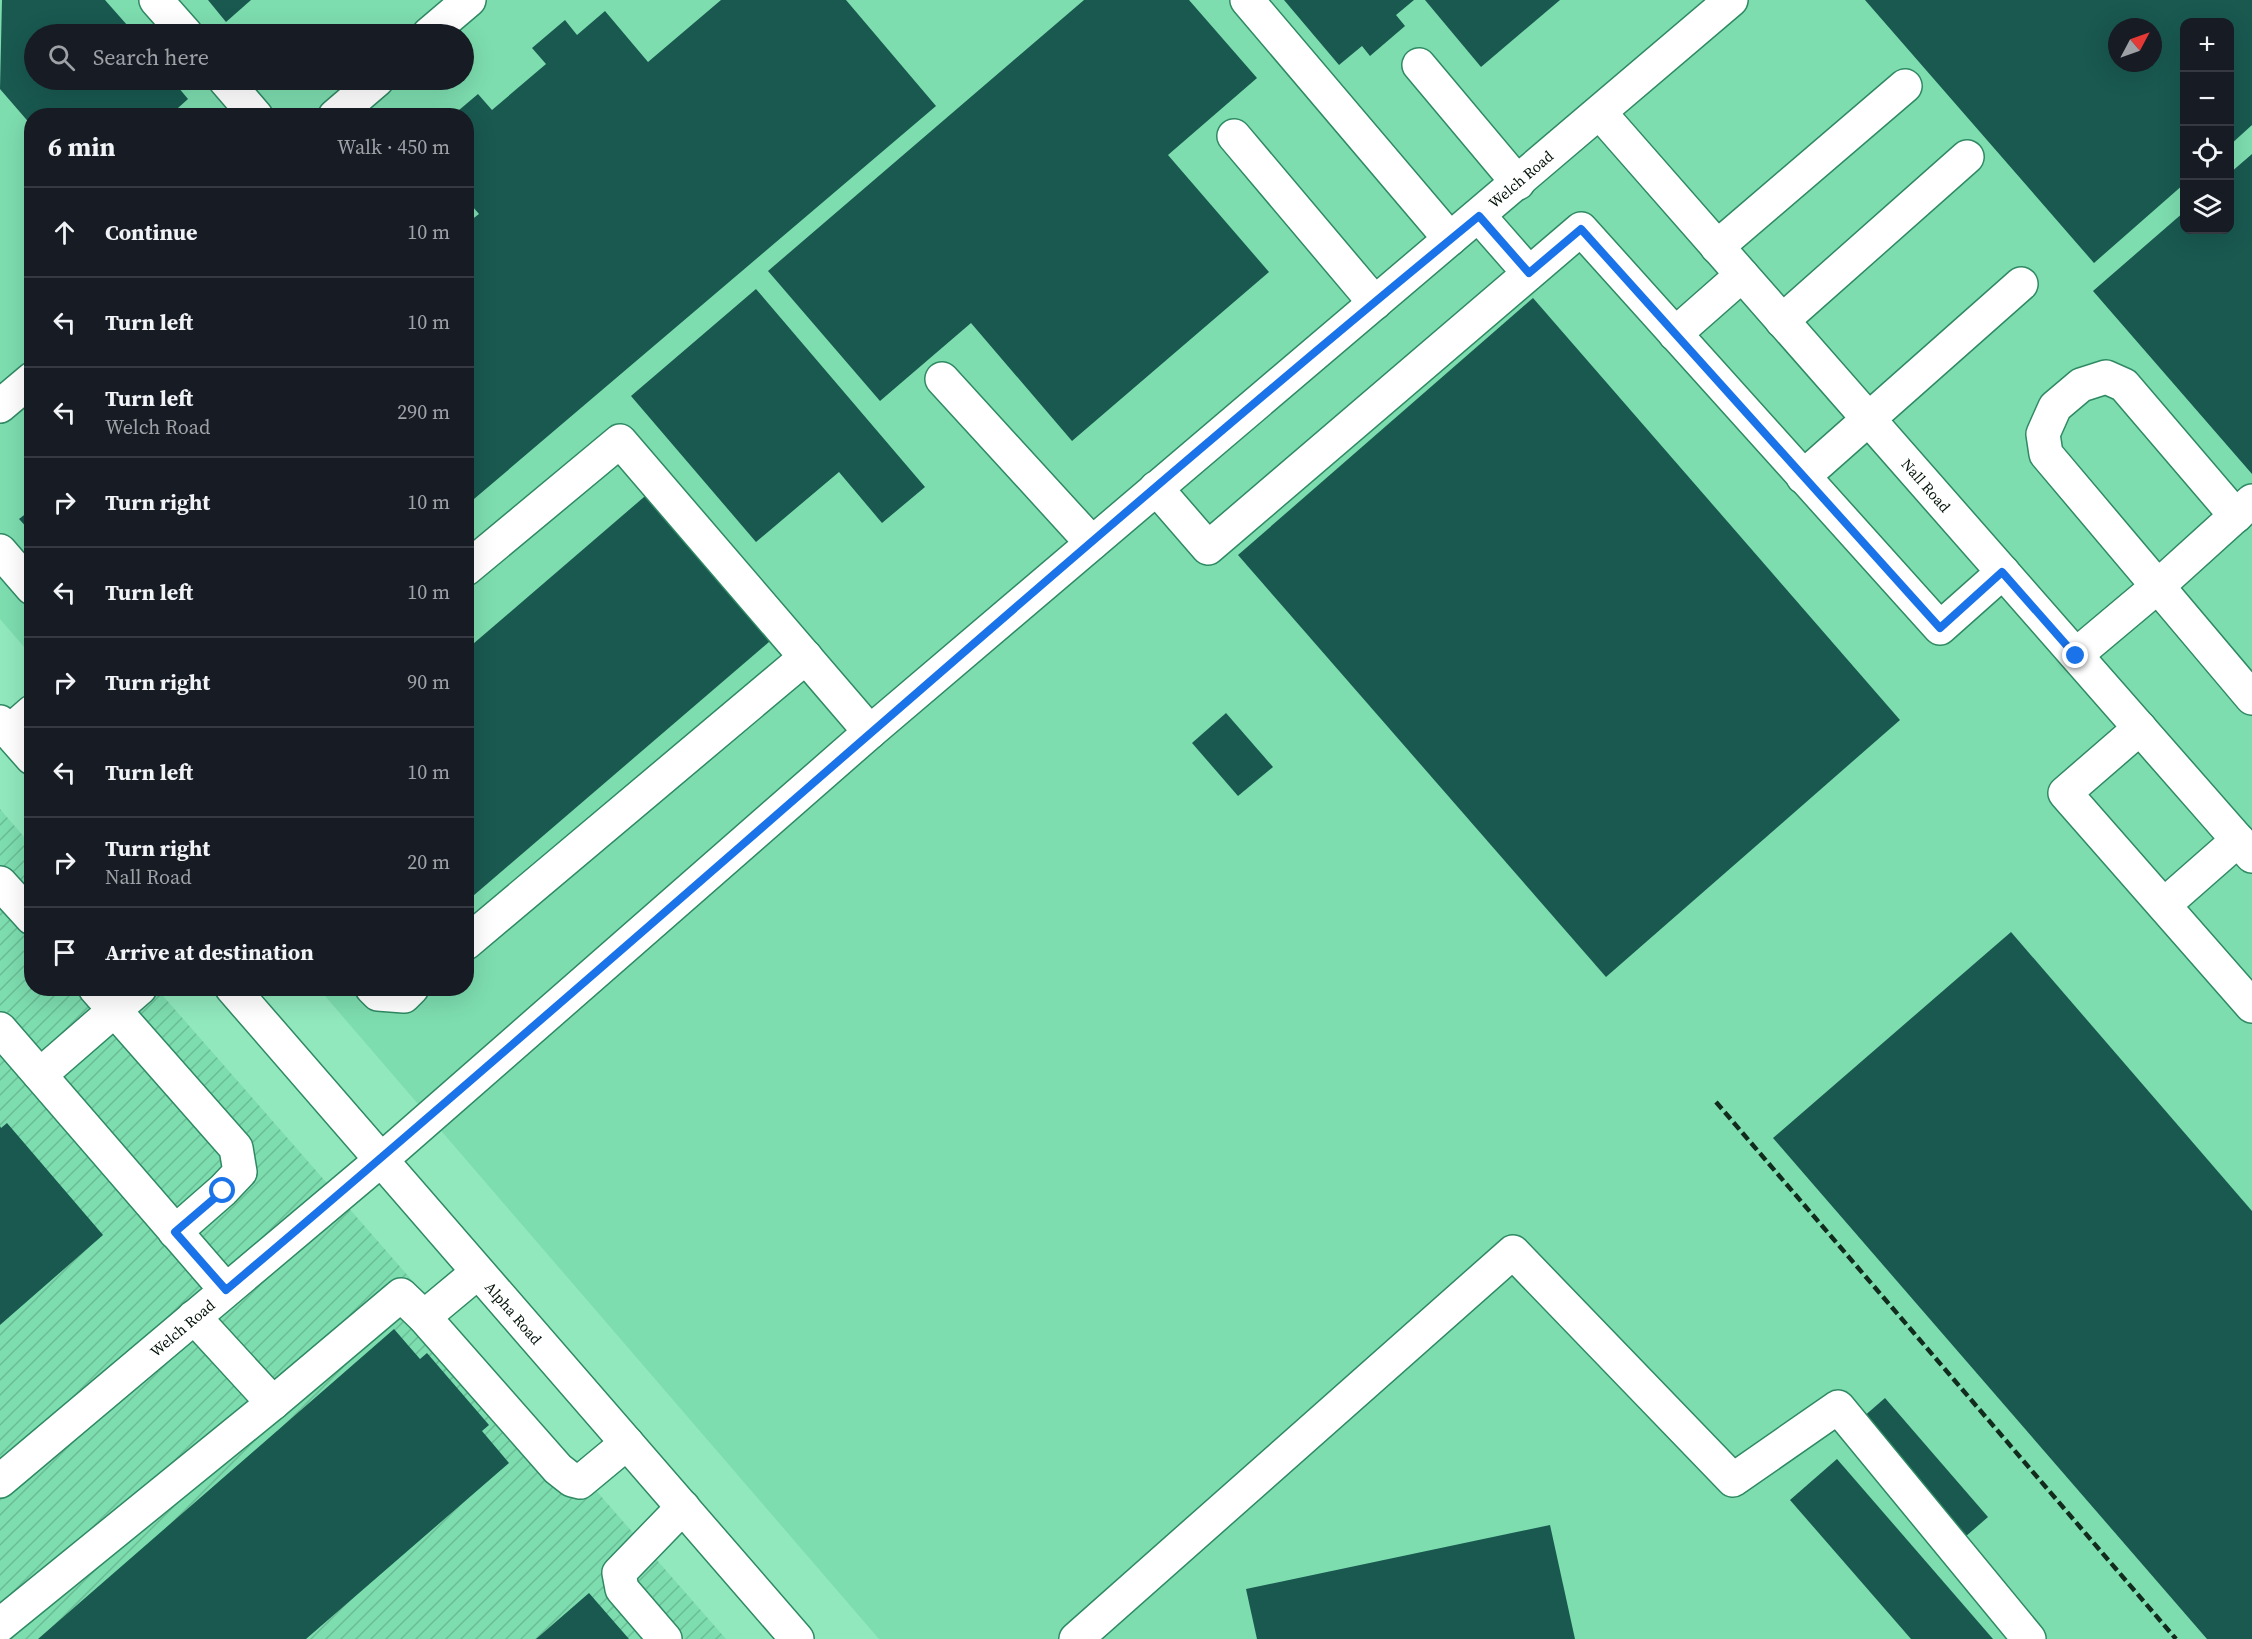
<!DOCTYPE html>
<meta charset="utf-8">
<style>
body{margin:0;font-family:"Source Serif 4",serif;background:#242831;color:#f1f3f6}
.controls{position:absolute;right:18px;top:18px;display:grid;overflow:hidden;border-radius:12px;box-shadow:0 6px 24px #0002}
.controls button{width:54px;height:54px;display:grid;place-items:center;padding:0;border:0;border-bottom:2px solid #363941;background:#171b24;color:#f1f3f6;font:30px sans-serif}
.compass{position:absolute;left:2108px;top:18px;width:54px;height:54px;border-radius:50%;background:#171b24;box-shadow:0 6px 24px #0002;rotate:49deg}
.stop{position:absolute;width:18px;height:18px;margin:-14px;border:4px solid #1a73e8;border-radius:50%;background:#fff}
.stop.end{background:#1a73e8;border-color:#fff;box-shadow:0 2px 6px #0008}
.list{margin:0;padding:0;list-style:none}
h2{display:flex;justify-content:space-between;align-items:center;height:78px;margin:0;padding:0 24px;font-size:26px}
h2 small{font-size:20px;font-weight:400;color:#9ea1a6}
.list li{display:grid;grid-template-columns:39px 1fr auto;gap:18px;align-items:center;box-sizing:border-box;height:90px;padding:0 24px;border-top:2px solid #363941}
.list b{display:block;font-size:22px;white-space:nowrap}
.list p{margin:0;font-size:20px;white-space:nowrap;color:#9ea1a6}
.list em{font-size:20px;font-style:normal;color:#9ea1a6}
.icon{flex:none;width:33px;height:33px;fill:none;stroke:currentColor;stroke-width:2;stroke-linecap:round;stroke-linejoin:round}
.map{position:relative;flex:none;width:2252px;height:1639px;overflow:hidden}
.search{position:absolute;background:#171b24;box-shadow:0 6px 24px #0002;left:24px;top:24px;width:450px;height:66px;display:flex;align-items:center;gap:15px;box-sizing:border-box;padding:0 21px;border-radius:33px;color:#9ea1a6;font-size:22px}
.panel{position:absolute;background:#171b24;box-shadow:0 6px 24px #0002;left:24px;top:108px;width:450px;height:888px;border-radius:24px}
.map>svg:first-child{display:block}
.built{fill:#7dddaf;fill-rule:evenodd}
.industrial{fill:url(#industrial-furrows)}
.building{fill:#195950;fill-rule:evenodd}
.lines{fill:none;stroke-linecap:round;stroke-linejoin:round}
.minor-casing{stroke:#2f8963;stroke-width:36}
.minor{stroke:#fff;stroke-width:33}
.rail{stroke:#112b1d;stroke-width:4.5;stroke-dasharray:9 4.5;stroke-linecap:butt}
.route{stroke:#1a73e8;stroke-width:8}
.labels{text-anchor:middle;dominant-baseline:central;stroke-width:6;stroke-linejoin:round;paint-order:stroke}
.street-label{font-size:15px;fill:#001107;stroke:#91e8bd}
</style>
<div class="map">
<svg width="2252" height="1639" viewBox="0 0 2252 1639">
<defs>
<pattern id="industrial-furrows" width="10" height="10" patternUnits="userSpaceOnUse" patternTransform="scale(1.5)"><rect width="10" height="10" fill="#7dddaf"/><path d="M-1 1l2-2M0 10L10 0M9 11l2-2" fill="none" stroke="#6abd95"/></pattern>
</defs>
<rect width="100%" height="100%" fill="#91e8bd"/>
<!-- built -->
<path class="built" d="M0,0h2252v1639h-1373l-560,-650 147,-1v-872h-434l-1,539 -31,-36zM2184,22h46v208h-46zM2117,27h36v36h-36zM34,34h430v46h-430z"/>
<!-- industrial -->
<path class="industrial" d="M0,809l31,36 1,143 125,1 569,650h-726z"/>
<!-- building -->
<g class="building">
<path d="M2,0h103l30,34h-101v46h141l-2,1 15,18 -19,17h-137v10l-32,-37z"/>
<path d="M208,0h43l-25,22z"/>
<path d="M721,0h125l90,106 -462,393 -8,-8v-267l13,-10 -13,-15v-83h-14l26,-22 14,16 54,-46 -14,-16 33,-28 12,15 28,-24 43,51z"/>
<path d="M1084,0h105l68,78 -89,77 101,117 -197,169 -101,-118 -91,78 -112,-130z"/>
<path d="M1284,0h130l-18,15 9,11 -35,30 -8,-10 -23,19z"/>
<path d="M1425,0h135l-79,67z"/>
<path d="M1865,0h387v125l-22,20v-123h-46v162l-90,79zM2117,27h36v36h-36z"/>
<path d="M2252,154v320l-159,-183 91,-79v18h46v-57z"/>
<path d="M756,289l169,198 -43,36 -43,-51 -83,70 -125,-146z"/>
<path d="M1533,298l367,422 -294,257 -368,-422z"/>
<path d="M651,491l125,145 -310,266v-252z"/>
<path d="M32,509v24l-13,-14z"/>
<path d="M1226,713l47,54 -35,29 -46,-53z"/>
<path d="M2011,932l241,279v428h-45l-434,-501z"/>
<path d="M7,1123l96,112 -103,90v-199l1,2z"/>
<path d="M394,1329l26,30 7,-6 62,72 -7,6 27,32 -203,176h-268z"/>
<path d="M1885,1398l103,119 -23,20 -103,-119z"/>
<path d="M1837,1459l156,180h-82l-121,-139z"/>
<path d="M1550,1525l25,114h-318l-11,-50z"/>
<path d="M589,1593l40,46h-93z"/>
</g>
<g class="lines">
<!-- minor casing -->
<g class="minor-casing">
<g id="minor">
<path d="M156,0l30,34"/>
<path d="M1247,0l203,239"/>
<path d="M429,34l40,-34"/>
<path d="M1419,65l99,118"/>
<path d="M225,80l31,36"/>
<path id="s1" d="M1600,113l652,743"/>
<path d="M335,116l42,-36"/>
<path d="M1234,136l141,167"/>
<path d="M1479,216l50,57"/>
<path d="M1717,247l188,-161"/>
<path d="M1782,321l185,-164"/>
<path d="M1675,334l67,-59"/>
<path d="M942,379l150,164"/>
<path d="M0,406l32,-27"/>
<path d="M1803,477l218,-193"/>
<path d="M1156,488l52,60 373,-319 359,399 63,-56"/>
<path d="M2236,516l-112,-131 -18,-8 -25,8 -26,22 -12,27 3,20 206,244"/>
<path d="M0,551l32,37"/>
<path d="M466,569l154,-128 250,291"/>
<path d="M2076,655l81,-68 95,-86"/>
<path d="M0,722l32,36"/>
<path d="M2140,728l-75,65 187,213"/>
<path d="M9,732l23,-20"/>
<path d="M0,883l32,35"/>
<path d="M2164,905l74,-65"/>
<path d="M466,943l340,-286"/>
<path d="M95,988l141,160 4,24 -17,18 -48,42"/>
<path id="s2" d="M232,988l565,651"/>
<path d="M372,988l6,6 26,2 8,-8"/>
<path d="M0,1029l226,261"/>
<path d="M40,1075l100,-87"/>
<path d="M194,1317l79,86"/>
<path d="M424,1317l54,-45"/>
<path id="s3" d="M0,1481l381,-321 489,-428 861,-732"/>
<path d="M0,1625l273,-222 128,-108 23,22 134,152 14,11 8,2 47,-39"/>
<path d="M665,1639l-43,-50 -3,-16 64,-66"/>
<path d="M1076,1639l437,-387 220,228 105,-73 191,232"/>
</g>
</g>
<!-- minor -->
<use href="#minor" class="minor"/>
<!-- rail -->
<path class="rail" d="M1716,1102l460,537"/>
</g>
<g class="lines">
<!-- route -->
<path class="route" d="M223,1191l-48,41 51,58c420,-355 827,-725 1253,-1074l50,57 52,-44 359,399 62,-56 74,84"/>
</g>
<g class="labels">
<!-- street labels -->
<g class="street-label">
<text stroke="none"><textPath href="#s3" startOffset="2002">Welch Road</textPath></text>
<text stroke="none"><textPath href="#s1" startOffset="495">Nall Road</textPath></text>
<text stroke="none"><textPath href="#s2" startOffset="430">Alpha Road</textPath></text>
<text stroke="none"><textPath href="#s3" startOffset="238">Welch Road</textPath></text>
</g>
</g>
</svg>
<div class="controls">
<button>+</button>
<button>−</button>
<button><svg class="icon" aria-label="locate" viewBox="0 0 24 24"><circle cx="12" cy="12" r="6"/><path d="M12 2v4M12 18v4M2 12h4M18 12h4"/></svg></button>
<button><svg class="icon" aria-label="layers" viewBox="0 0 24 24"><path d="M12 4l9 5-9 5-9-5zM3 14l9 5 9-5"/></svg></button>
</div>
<svg class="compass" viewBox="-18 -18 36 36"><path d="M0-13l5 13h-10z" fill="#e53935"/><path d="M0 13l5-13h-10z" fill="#9ea1a6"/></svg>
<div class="stop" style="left:223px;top:1191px"></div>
<div class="stop end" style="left:2076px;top:656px"></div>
<div class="search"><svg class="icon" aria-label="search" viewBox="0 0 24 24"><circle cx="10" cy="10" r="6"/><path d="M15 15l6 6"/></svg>Search here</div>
<section class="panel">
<h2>6 min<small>Walk · 450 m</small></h2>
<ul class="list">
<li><svg class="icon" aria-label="ahead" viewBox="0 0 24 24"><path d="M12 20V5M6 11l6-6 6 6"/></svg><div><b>Continue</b></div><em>10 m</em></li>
<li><svg class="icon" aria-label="left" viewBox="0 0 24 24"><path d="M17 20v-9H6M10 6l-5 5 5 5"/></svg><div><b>Turn left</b></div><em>10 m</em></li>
<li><svg class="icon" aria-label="left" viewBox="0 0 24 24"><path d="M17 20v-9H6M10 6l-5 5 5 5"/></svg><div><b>Turn left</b><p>Welch Road</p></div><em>290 m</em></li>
<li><svg class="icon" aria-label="right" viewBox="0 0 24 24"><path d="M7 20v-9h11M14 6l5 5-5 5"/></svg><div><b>Turn right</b></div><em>10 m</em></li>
<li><svg class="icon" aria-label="left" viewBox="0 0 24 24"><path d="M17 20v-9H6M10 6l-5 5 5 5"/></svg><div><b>Turn left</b></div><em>10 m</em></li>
<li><svg class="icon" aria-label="right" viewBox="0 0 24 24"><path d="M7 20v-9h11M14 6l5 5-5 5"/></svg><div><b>Turn right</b></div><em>90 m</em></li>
<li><svg class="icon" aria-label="left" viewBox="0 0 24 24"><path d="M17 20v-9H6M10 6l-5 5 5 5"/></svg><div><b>Turn left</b></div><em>10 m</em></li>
<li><svg class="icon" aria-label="right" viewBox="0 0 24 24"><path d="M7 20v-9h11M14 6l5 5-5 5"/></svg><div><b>Turn right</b><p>Nall Road</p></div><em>20 m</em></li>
<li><svg class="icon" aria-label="arrive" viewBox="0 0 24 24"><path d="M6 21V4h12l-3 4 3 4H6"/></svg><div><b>Arrive at destination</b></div></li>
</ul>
</section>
</div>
